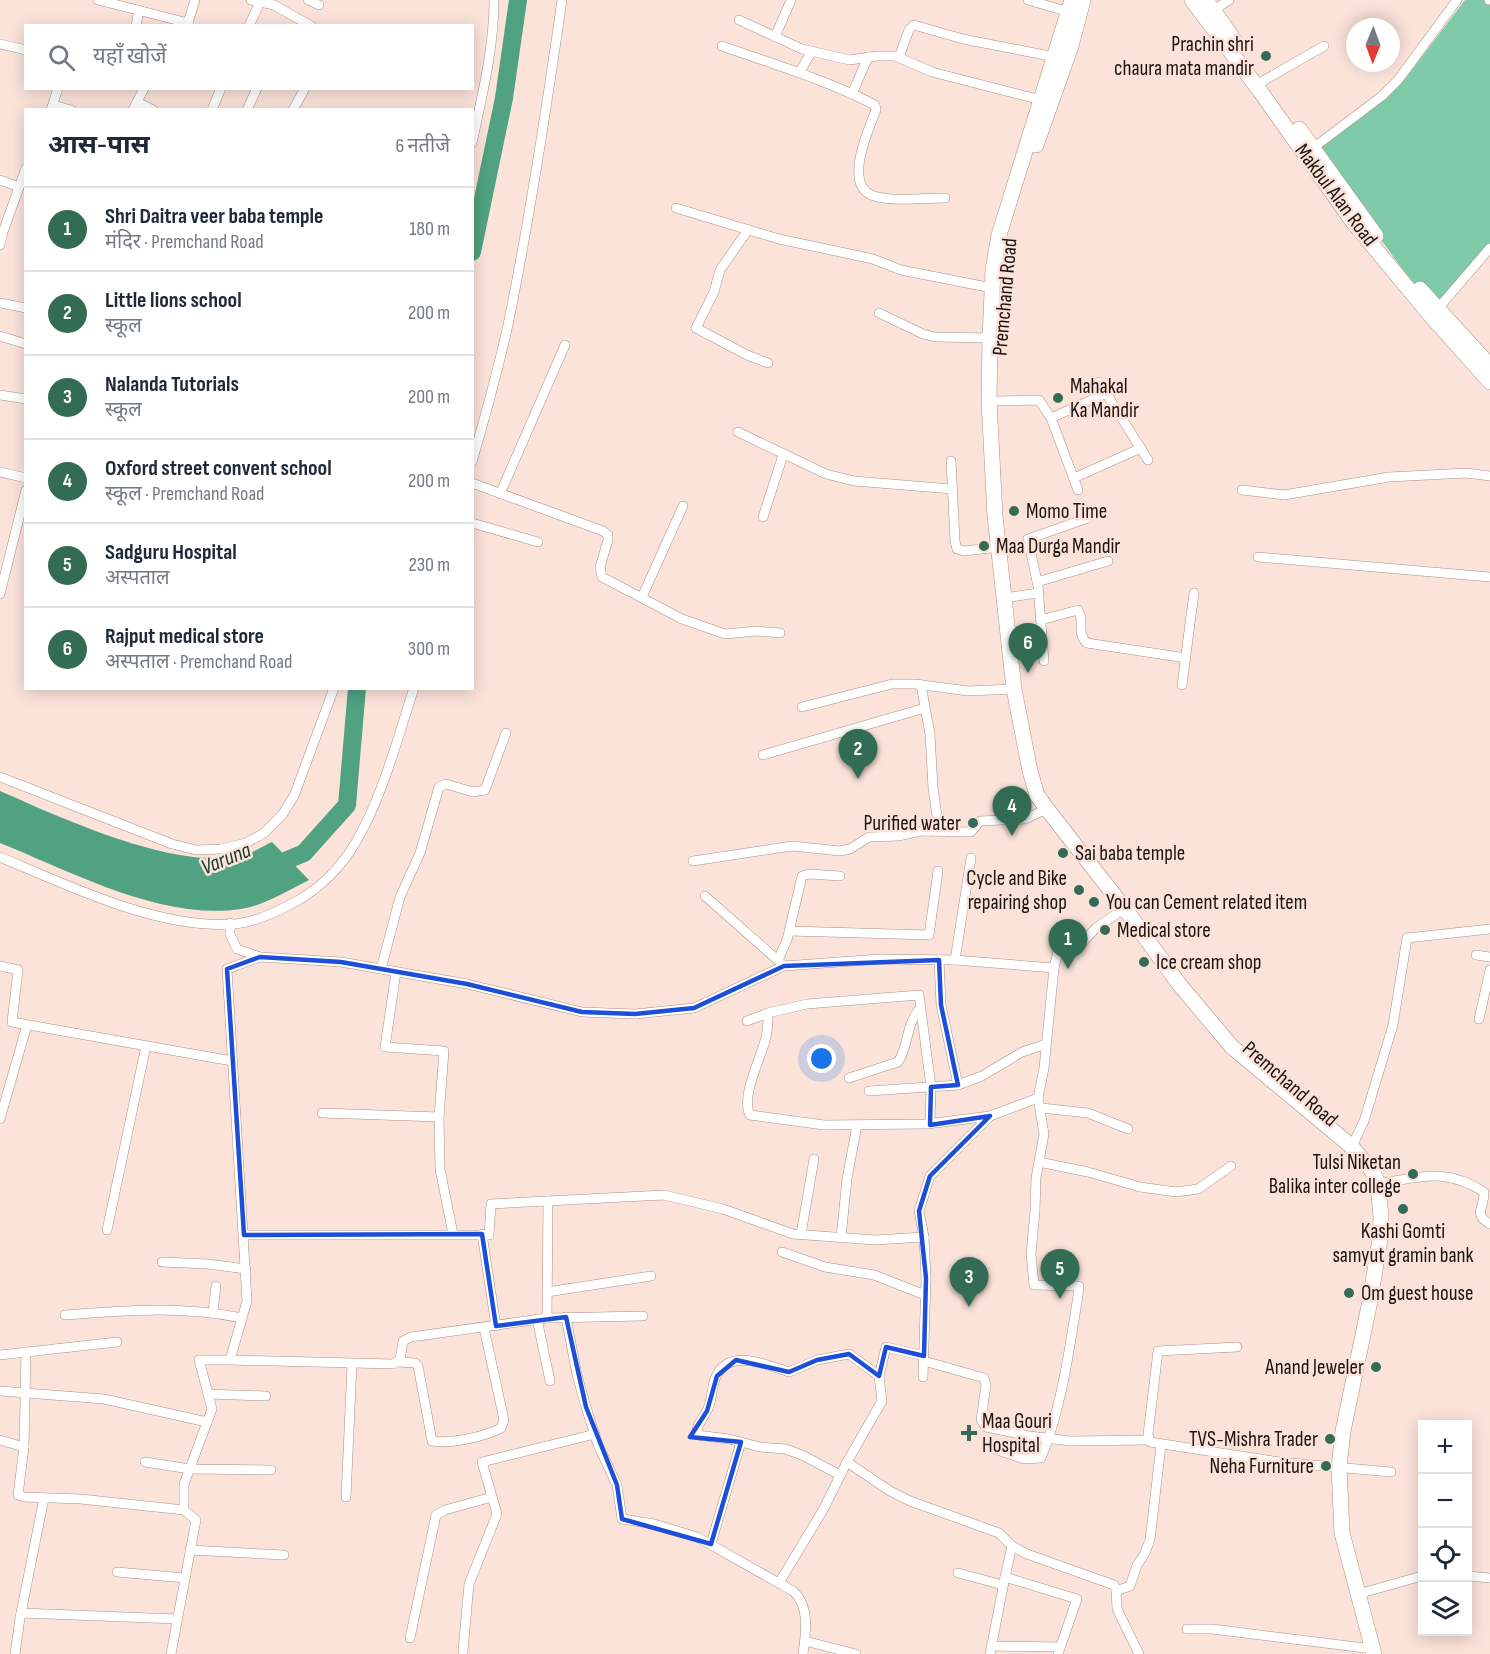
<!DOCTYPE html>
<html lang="hi">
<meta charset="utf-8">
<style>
body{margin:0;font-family:"Sofia Sans Condensed","Noto Sans Devanagari",sans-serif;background:#f6f6f7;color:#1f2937}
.controls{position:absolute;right:18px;bottom:18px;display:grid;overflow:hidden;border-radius:0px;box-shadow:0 3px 15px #0003}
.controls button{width:54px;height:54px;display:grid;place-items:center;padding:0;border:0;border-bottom:2px solid #e0e1e3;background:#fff;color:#1f2937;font:30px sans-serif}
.compass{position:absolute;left:1346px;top:18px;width:54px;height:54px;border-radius:50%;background:#fff;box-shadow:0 3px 15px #0003;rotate:181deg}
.you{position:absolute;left:822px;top:1059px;width:21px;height:21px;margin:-15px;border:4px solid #fff;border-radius:50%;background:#1a73e8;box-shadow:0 0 0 9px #1a73e833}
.badge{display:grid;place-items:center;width:39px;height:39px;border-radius:50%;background:#336c55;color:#fff;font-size:20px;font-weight:700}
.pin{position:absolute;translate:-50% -50px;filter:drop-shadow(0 2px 3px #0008)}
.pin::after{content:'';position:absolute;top:32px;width:21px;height:18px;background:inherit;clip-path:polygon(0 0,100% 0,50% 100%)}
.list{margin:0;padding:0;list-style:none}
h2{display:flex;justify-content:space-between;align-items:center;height:78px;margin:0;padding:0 24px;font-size:26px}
h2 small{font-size:20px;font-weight:400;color:#747a83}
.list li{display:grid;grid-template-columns:39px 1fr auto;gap:18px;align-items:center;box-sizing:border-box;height:84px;padding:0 24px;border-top:2px solid #e0e1e3}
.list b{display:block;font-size:22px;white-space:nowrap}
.list p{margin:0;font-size:20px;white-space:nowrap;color:#747a83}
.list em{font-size:20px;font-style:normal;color:#747a83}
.icon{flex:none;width:33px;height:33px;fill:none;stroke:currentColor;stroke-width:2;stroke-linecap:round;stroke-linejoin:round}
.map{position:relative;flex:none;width:1490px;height:1654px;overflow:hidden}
.search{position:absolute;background:#fff;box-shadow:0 3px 15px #0003;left:24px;top:24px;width:450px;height:66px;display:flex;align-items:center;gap:15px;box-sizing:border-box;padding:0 21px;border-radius:0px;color:#747a83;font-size:22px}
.panel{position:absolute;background:#fff;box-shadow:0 3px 15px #0003;left:24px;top:108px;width:450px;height:582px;border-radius:0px}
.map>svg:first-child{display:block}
.green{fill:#7ecaa9}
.water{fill:#50a280}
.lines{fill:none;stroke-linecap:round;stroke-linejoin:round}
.river{stroke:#50a280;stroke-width:18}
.minor-casing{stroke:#ab8f85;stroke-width:10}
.highway-casing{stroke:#ab8f85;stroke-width:16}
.minor{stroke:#fff;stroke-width:9}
.highway{stroke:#fff;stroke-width:15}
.marked{fill:none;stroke:#1d4ed8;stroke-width:4.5;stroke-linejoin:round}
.poi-dot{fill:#336c55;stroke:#fbe3da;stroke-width:2}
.labels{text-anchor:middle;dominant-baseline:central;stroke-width:5;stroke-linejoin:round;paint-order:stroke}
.poi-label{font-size:21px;fill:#1c120e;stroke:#fbe3da;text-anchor:start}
.street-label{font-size:21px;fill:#1c120e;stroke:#fbe3da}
.water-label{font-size:22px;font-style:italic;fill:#133829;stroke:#fbe3da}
</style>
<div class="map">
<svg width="1490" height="1654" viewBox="0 0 1490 1654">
<rect width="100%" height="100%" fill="#fbe3da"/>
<!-- green -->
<path class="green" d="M1465,0h21l4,3v245l-55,66 -119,-164 89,-71z"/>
<!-- water -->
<path class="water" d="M0,791c62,27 177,81 243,64 10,-2 20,-9 29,-13l37,38c-22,11 -44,25 -68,29 -79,12 -169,-37 -241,-66z"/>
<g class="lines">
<!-- river -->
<g class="river">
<path d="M472,252l32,-154 14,-98"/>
<path d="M266,869l38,-16 43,-48 10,-117"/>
</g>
<!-- minor casing -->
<g class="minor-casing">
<g id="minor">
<path d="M98,0l90,23"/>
<path d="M251,0l23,5 37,21"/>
<path d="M308,0l11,5"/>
<path d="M1028,0l41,12"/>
<path d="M1489,0h1"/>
<path d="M1211,12l18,-12"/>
<path d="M739,20l63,29 48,11 26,-4h19l37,16 109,28"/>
<path d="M136,26l3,-16"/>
<path d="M187,26l8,-26"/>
<path d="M249,26l12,-26"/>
<path d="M775,37l16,-37"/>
<path d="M0,44l26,6"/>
<path d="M722,46c51,18 104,34 153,59l1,5c-7,19 -34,76 -2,86 20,6 51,2 71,2"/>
<path d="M899,57l10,-27 5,-5 49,14 92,18"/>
<path d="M799,73l13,-22"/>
<path d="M1256,85l68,-39"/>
<path d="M852,94l16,-37"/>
<path d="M137,102l16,8"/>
<path d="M53,105l18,5"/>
<path d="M51,110l7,-22"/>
<path d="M133,110l11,-22"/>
<path d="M212,110l9,-22"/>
<path d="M247,110l10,-22"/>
<path d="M293,110l12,-22"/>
<path d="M472,143c10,-47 22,-95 22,-143"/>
<path d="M1313,148l69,-52 16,-16 59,-80"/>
<path d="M0,180l19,7"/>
<path d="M676,208l103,31 94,20 28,11 91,18"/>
<path d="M748,230l-28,40 -6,22 -18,36 51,27 21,8"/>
<path d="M0,245l3,-13 23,-64"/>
<path d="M0,303l26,5"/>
<path d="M1435,312l55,-64"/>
<path d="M879,313l44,21 12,3 55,1"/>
<path d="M0,336l26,8"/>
<path d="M1099,382l49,78"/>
<path d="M0,395l26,4"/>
<path d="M998,401l41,-1 12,18 56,-25"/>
<path d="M1051,418l27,72"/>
<path d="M738,432l88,42 28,7 98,8"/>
<path d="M951,461l4,80 2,8 7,2 36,-4"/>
<path d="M472,462c14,-49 28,-97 38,-147 21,-104 37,-210 52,-315"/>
<path d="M0,472l26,6"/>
<path d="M1074,478l67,-30"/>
<path d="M472,483l131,48 5,4v5l-8,27 2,10 80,42 43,15 32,-3 23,2"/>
<path d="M1242,490l42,5 105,-18 78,-4 23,3"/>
<path d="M500,494l65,-149"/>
<path d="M763,517l20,-62"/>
<path d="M472,523l66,19"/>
<path d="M1258,557l232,20"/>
<path d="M1037,582l71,-21"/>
<path d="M0,594l26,-104"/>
<path d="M642,597l41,-91"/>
<path d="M1004,598l34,-5"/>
<path d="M1041,620l37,-10c7,10 -2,24 9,33l99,15"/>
<path d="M1044,661l-6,-75 -10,-47 60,-21"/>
<path d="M921,685l9,49 3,54 6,42"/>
<path d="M1182,685l12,-92"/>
<path d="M802,707l90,-23h23l53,7 46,-2"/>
<path d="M763,755l162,-47"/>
<path d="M0,777l172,67 24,6 25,-1 25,-6 18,-10 18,-18 12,-19 40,-108"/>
<path d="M0,857c69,29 159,73 235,67 21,-2 42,-12 60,-22 26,-14 46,-35 61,-60 27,-47 41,-102 58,-154"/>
<path d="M693,861l99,-15 48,5 10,-2 19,-12 29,-1 23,-5 50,1 9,-11 45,-2 22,-10"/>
<path d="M705,896l77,68"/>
<path d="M230,923v11l7,15 23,8"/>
<path d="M790,931l139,4 9,-64"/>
<path d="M1476,955l14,2"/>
<path d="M778,960l9,-20 15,-64 7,-2 31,2"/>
<path d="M939,960l2,45 17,80"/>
<path d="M955,960l16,-102"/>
<path d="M0,966l18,4 -6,52 220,39"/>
<path d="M381,969l19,-72 20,-44 19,-66 7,-3 27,8 12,-2 21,-57"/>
<path d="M396,972l-11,75 59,4 -5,66 1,52 13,65"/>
<path d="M768,1013c0,8 0,16 -2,24 -4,19 -26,60 -16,78l74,10 103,-1 63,-8"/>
<path d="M1479,1019l11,-49"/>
<path d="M747,1021l21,-8 39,-9 112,-9 12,92 -1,37"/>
<path d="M849,1078l49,-16c11,-16 7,-37 23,-55"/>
<path d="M869,1091l89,-6 24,-9 40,-24 24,-8"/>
<path d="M1041,1108l47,5 40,16"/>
<path d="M322,1113l117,4"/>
<path d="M0,1119l27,-94"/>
<path d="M1355,1140l9,-19 29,-96 14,-87 83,-9"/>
<path d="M1039,1162l49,10 52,15 36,5 22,-3 33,-23"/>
<path d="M1378,1184c42,-7 68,-17 106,8 1,15 -12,22 6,32"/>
<path d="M107,1230l39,-184"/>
<path d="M482,1234l14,92"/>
<path d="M801,1234l13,-75"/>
<path d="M244,1235h245l2,-31 173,-9 59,14 70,25 82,6 49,-3"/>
<path d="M841,1237l6,-58 10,-54"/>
<path d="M782,1252l43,15 49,8 51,20"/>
<path d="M162,1262l46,2 38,5"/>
<path d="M547,1292l104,-16"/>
<path d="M213,1312l3,-26"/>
<path d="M65,1315c60,-5 117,-9 177,3"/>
<path d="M566,1317l11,58 9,32 12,38 19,40 5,34 32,5 43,13 96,54c17,15 13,42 10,63"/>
<path d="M547,1318l1,-117"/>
<path d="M537,1319l13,62"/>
<path d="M1237,1347l-79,4 -10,83 2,8 129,20 112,10"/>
<path d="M26,1352l-2,95 -6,48 6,2 57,2 103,11"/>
<path d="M0,1355l117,-13"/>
<path d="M230,1360l163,4 7,-4 3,-19 8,-4 136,-19 96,-2"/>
<path d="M924,1361l60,17 2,7 -5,35 5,7 43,9 41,5 79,-1"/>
<path d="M398,1362l17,1 3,3 14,75c18,3 52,-4 69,-13l3,-8 -20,-92"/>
<path d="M879,1376l7,-29 38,9"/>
<path d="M923,1377l3,-99 -2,-41 -5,-26 11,-35 60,-60 48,-18 6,-30 10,-100"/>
<path d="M0,1391l104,8 103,23"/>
<path d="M208,1394l58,2"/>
<path d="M0,1440l24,7"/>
<path d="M986,1446l38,13 17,-1c21,-51 28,-108 37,-162l1,-10 -45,-1 -3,-31 4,-43 1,-33 8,-44 -6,-36"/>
<path d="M145,1462l45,7 81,1"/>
<path d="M847,1462l43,29 20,10 89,32 13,13 15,8 87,31 2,4 1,20 22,45"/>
<path d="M346,1497l6,-133"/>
<path d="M711,1544l30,-102"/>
<path d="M190,1550l94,5"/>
<path d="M117,1572l68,6"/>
<path d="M958,1573l45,12"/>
<path d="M1468,1576l22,2"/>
<path d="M1005,1577l7,-31"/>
<path d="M779,1583l44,-73 24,-48 35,-61 -3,-25 -30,-22 -32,6 -28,12c-22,-7 -62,-26 -74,7 -3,9 -3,18 -6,27 -3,10 -14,18 -12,29l32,4 31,8 26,2 18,7 36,19"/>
<path d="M1116,1591l14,-5 7,-21 7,-10 6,-15 11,-95"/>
<path d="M1358,1594l64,-18"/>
<path d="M21,1613l156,6"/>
<path d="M1187,1629h25l161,20"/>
<path d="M410,1638l26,-123 9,-5 47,-13"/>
<path d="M805,1641l51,13"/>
<path d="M991,1646l69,1"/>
<path d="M463,1651l6,-67 28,-70 -15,-52 113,-28"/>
<path d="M15,1654l5,-36 24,-120"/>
<path d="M171,1654l25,-134 -12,-10v-26l28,-75 -13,-49h31l17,-59 -20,-332 33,-12 81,5 126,22 115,28 53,2 59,-6 90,-42 96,-7 75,1 99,8 4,-17 22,-6 16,-17 32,-22"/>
<path d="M990,1654l15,-77 72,22 -19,55"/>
</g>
</g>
<!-- highway casing -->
<g class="highway-casing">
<g id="highway">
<path d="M1072,0l-73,235 -6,35 -3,68 -1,63 6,115 19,173 16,82 7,24 10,14 78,100 54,75 53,63 119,99 22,26 5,12 3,33 -1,22 -10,62 -27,130 -4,36 3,66 32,121"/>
<path d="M1192,0l68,91 93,131 78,94 59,66"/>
<path d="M1206,0l31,44"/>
<path d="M1299,129l77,107"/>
<path d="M1036,145l35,-99 12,-46"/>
<path d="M1420,289l70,77"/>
</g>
</g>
<!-- minor -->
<use href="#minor" class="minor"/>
<!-- highway -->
<use href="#highway" class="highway"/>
</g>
<!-- marked area -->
<path class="marked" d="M260,957l81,5 126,22 115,28 53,2 59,-6 90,-42 155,-6 2,45 17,80 -27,2 -1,38 60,-9 -60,60 -11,35 7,67 -2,78 -38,-9 -7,29 -30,-22 -32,6 -28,12 -53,-12 -19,16 -10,35 -17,26 51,5 -30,102 -89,-25 -5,-34 -31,-78 -20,-90 -70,9 -14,-92 -238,1 -17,-266z"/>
<!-- markers -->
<g class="poi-dot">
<circle cx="1266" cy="56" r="6"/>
<circle cx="1058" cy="398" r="6"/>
<circle cx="1014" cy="511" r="6"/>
<circle cx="984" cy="546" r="6"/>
<circle cx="973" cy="823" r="6"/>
<circle cx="1063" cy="853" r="6"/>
<circle cx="1079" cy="890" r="6"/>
<circle cx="1094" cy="902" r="6"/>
<circle cx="1105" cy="930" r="6"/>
<circle cx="1144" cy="962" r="6"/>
<circle cx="1413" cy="1174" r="6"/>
<circle cx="1403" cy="1209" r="6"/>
<circle cx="1349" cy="1293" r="6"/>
<circle cx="1376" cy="1367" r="6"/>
<path d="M966 1424h6v6h6v6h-6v6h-6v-6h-6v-6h6z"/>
<circle cx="1330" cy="1439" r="6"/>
<circle cx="1326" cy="1466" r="6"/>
</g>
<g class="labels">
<!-- poi labels -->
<g class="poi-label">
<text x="1254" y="44" text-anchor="end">Prachin shri<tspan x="1254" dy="24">chaura mata mandir</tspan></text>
<text x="1070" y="386">Mahakal<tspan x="1070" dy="24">Ka Mandir</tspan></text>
<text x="1026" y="511">Momo Time</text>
<text x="996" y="546">Maa Durga Mandir</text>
<text x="961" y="823" text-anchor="end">Purified water</text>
<text x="1075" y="853">Sai baba temple</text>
<text x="1067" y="878" text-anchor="end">Cycle and Bike<tspan x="1067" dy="24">repairing shop</tspan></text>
<text x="1106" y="902">You can Cement related item</text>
<text x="1117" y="930">Medical store</text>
<text x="1156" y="962">Ice cream shop</text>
<text x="1401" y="1162" text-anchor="end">Tulsi Niketan<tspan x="1401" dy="24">Balika inter college</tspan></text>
<text x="1403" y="1231" text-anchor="middle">Kashi Gomti<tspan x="1403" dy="24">samyut gramin bank</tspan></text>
<text x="1361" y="1293">Om guest house</text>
<text x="1364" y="1367" text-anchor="end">Anand Jeweler</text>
<text x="982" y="1421">Maa Gouri<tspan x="982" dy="24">Hospital</tspan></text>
<text x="1318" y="1439" text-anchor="end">TVS-Mishra Trader</text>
<text x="1314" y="1466" text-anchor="end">Neha Furniture</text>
</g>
<!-- street labels -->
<g class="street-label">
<text transform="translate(1336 195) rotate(53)">Makbul Alan Road</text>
<text transform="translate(1005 297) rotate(-85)">Premchand Road</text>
<text transform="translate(1290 1084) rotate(41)">Premchand Road</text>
</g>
<!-- water labels -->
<g class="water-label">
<text transform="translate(226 859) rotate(-22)">Varuna</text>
</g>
</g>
</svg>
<div class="controls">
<button>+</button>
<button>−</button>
<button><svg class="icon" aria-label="locate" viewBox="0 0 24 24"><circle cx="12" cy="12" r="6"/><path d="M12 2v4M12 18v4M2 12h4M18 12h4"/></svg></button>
<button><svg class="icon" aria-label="layers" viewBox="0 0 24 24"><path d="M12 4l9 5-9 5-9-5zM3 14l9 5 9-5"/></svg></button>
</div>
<svg class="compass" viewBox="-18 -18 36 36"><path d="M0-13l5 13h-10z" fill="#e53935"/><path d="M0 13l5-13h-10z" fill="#747a83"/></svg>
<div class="you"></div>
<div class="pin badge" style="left:1068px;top:969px">1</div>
<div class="pin badge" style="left:858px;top:779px">2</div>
<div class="pin badge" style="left:969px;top:1307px">3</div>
<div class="pin badge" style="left:1012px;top:836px">4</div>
<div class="pin badge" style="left:1060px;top:1299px">5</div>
<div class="pin badge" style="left:1028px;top:673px">6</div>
<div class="search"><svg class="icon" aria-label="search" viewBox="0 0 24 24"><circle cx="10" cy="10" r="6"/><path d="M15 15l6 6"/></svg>यहाँ खोजें</div>
<section class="panel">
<h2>आस-पास<small>6 नतीजे</small></h2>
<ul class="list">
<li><span class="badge">1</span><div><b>Shri Daitra veer baba temple</b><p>मंदिर · Premchand Road</p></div><em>180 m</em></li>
<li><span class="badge">2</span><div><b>Little lions school</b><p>स्कूल</p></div><em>200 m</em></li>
<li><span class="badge">3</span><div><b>Nalanda Tutorials</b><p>स्कूल</p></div><em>200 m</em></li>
<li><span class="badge">4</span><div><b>Oxford street convent school</b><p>स्कूल · Premchand Road</p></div><em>200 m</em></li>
<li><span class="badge">5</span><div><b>Sadguru Hospital</b><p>अस्पताल</p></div><em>230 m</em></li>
<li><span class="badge">6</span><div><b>Rajput medical store</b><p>अस्पताल · Premchand Road</p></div><em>300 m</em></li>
</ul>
</section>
</div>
